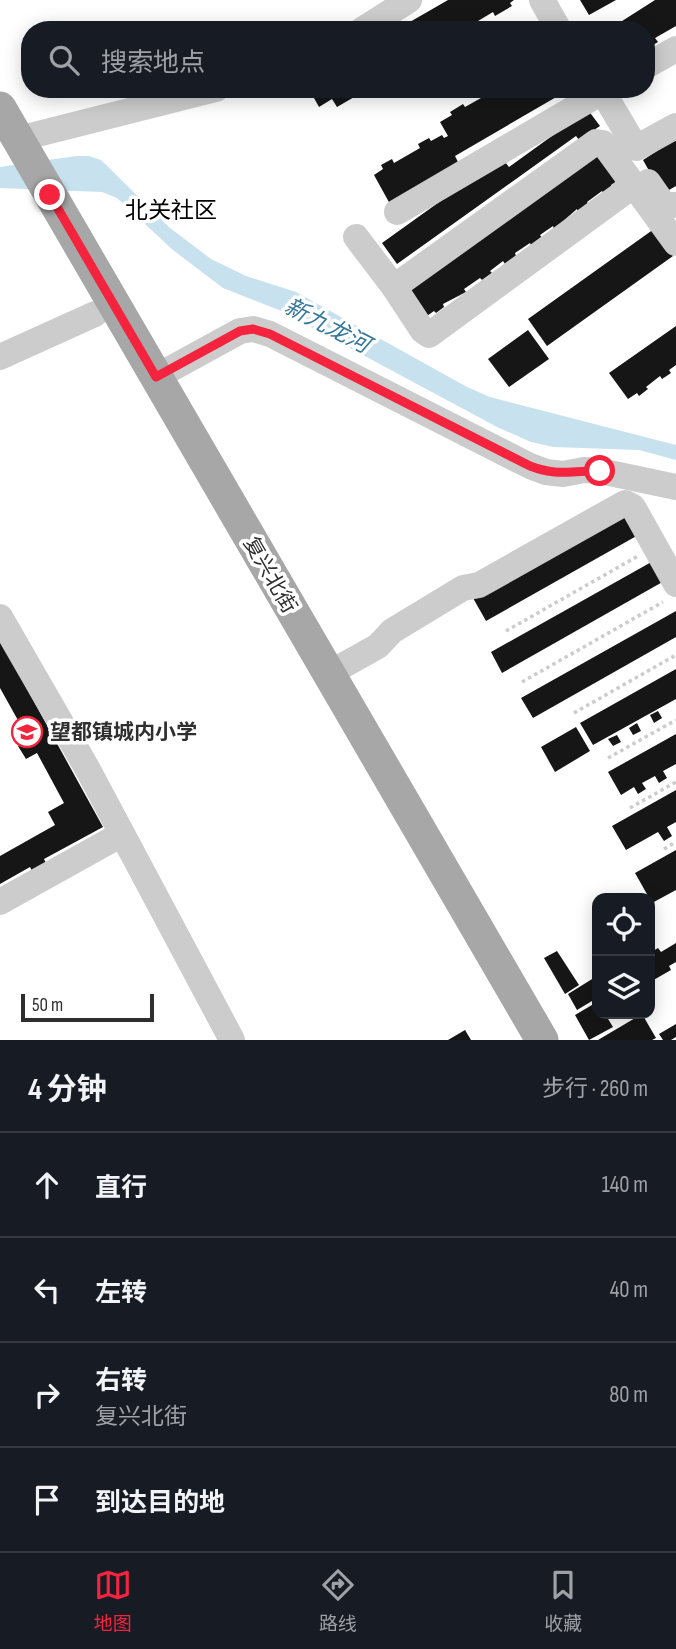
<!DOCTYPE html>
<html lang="zh">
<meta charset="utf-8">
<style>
body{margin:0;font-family:"Sofia Sans Condensed","Noto Sans SC",sans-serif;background:#242831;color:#f1f3f6}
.controls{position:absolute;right:21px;bottom:21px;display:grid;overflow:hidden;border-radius:14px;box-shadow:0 4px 18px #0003}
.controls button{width:63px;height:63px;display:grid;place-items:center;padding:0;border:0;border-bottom:2px solid #363941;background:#171b24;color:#f1f3f6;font:35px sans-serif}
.scale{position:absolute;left:21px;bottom:18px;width:133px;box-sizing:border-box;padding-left:7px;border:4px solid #2f2f2f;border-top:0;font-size:19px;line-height:24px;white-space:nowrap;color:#2f2f2f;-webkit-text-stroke:5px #fff;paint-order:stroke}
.stop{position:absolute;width:21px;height:21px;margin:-16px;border:5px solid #f4233e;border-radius:50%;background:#fff}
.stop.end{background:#f4233e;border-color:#fff;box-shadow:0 2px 7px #0008}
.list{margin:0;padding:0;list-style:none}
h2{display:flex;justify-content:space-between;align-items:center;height:91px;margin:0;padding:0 28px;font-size:30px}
h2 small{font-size:23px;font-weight:400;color:#9ea1a6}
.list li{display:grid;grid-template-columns:46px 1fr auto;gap:21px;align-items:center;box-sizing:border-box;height:105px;padding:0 28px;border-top:2px solid #363941}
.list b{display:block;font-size:26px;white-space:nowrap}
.list p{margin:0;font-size:23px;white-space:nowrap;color:#9ea1a6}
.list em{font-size:23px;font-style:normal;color:#9ea1a6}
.icon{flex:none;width:38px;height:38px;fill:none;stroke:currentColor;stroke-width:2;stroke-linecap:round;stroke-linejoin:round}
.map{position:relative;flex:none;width:676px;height:1040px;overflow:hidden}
.search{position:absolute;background:#171b24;box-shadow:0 4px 18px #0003;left:21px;right:21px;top:21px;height:77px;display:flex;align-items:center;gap:18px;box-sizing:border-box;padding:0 24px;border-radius:28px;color:#9ea1a6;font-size:26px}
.sheet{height:511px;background:#171b24}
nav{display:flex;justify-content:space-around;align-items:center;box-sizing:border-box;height:98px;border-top:2px solid #363941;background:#171b24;font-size:19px;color:#9ea1a6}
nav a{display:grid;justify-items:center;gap:4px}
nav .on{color:#f4233e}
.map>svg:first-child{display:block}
.water{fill:#c7e1ef}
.building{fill:#161616}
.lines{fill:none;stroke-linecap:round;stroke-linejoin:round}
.path{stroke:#ccc;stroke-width:3.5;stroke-dasharray:3.5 3.5;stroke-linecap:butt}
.minor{stroke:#ccc;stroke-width:26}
.major{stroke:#a7a7a7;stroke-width:33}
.route{stroke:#f4233e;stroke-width:9}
.labels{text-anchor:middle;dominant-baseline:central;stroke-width:7;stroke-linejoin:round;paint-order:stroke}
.street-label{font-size:21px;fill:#2f2f2f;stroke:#fff}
.poi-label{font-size:21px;font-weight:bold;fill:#2f2f2f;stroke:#fff;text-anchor:start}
.neighbourhood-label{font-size:23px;fill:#000;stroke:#fff}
.water-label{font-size:23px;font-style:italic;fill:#367899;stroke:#fff}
</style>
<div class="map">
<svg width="676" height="1040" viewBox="0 0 676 1040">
<rect width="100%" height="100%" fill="#fff"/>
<!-- water -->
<path class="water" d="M76,156h13l12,4 69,68 41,31 35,17 50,16 171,95 23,10 186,48v15l-37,-10 -86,-3 -22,-5 -34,-15 -218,-117 -56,-22 -50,-38 -56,-52 -15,-6 -102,-4v-21z"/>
<!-- building -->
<g class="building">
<path d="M448,0h66l-4,3 2,3 -17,10 -2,-4 -15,9 2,3 -11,6h-73z"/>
<path d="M580,0h36l-27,15z"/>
<path d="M655,0h21v26l-21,12 3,4 -12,7v-19h-38z"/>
<path d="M309,89h59l-31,18 -5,-8 -13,8z"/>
<path d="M497,89h73l-115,67 4,8 -69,40 -16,-29 9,-6 -2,-4 11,-6 2,4 26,-15 -2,-4 11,-6 2,3 11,-6 2,3 4,-2 -8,-14 12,-7 -2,-3 13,-8 2,3z"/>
<path d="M588,110l12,16 -21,14 -3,-4 -179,128 -15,-21 60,-43 63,-38 4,5z"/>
<path d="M676,140v46l-14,8 -19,-34 14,-9 -2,-3z"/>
<path d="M599,154l18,27 -6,4 1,3 -8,6 -2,-3 -15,11 2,3 -11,7 -1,-3 -23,20 -1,-3 -13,9 2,3 -11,7 -1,-2 -15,10 1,3 -11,8 -2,-3 -13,10 2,2 -10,7 -2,-2 -16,11 2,3 -23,12 1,3 -8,6 -2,-2 -10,7 -19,-27z"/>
<path d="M654,229l19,27 -126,90 -19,-27z"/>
<path d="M676,326v39l-7,5 2,3 -9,6 -2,-3 -14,11 2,2 -9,7 -2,-3 -9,6 -19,-26z"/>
<path d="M528,330l21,29 -40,28 -21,-28z"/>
<path d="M627,511l13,23 -154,87 -13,-23z"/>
<path d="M655,560l11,20 -164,93 -11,-21z"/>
<path d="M676,611v26l-143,81 -12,-20z"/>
<path d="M0,640l103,187 -59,32 2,4 -14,8 -2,-4 -30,17v-28l55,-31 -7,-13 16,-9 -27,-50 -11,6 -8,-13 11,-6 -29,-52z"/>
<path d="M676,669v30l-83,46 -13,-22z"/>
<path d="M658,711l4,7 -8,5 -4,-8z"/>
<path d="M637,723l4,8 -8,4 -4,-7z"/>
<path d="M576,727l14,24 -35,21 -14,-25z"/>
<path d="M676,734v30l-13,7 4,7 -8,5 -4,-7 -13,7 4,6 -8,5 -4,-7 -13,8 -13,-23z"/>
<path d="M617,735l4,7 -8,4 -5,-7z"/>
<path d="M676,790v32l-9,5 5,9 -8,5 -6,-9 -32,18 -14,-24z"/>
<path d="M676,850v40l-24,13 -17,-30z"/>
<path d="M676,943v19l-7,4 2,4 -21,12v-29l8,-5 3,4z"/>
<path d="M557,951l22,34 -14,9 -21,-36z"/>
<path d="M597,976v18l-2,1 2,3 -20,12 -9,-16z"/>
<path d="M597,1002v12h8l8,13 -24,13 -14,-25z"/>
<path d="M642,1014l14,24 -4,2h-54z"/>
<path d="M676,1024v13l-5,3h-8l-4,-6z"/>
<path d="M465,1030l6,10h-23z"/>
</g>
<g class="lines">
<!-- path -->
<g class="path">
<path d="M506,631l132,-75"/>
<path d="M522,682l141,-80"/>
<path d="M574,713l102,-58"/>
<path d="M608,758l68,-38"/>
<path d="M630,808l46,-26"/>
<path d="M664,849l12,-7"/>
</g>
<!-- minor -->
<g class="minor">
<path d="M542,0l17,30"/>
<path d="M362,30l47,-30"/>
<path d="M646,66l30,-17"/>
<path d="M601,89l35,59 40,-22"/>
<path d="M18,139l198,-50"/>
<path d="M648,182l16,23h12"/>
<path d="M397,212l210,-123"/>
<path d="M356,237l38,50 29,44 6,4 205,-150"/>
<path d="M394,287l202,-145 7,1 73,100"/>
<path d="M0,357l95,-43"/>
<path d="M156,377l84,-46 13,-2 17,5 260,132 16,6 17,2 21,-4 16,1 76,16"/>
<path d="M0,617l87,151 145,272"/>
<path d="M328,674l50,-28 14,-15 71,-43 16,-3 146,-82 8,4 43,77"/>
<path d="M0,902l122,-68"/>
</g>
<!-- major -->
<path class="major" d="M0,108l542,932"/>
</g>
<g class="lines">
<!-- route -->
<path class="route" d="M50,195l106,182 84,-46 13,-2 17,5 260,132c29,11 41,4 70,5"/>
</g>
<!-- icons -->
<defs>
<g id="school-ring" transform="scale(1.575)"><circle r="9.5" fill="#fff" stroke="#f4233e" stroke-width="1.5"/><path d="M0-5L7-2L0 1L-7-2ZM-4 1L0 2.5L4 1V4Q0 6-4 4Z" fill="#f4233e"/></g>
</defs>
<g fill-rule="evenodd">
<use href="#school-ring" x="27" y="732"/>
</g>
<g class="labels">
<!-- street labels -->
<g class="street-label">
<text transform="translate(270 575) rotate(60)">复兴北街</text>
</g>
<!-- poi labels -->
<g class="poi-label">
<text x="50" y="732">望都镇城内小学</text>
</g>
<!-- neighbourhood labels -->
<g class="neighbourhood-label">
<text x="171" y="211">北关社区</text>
</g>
<!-- water labels -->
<g class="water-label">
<text transform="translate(327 326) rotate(27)">新九龙河</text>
</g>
</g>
</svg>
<div class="controls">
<button><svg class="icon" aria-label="locate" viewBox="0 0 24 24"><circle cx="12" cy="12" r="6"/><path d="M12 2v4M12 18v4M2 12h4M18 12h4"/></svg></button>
<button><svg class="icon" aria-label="layers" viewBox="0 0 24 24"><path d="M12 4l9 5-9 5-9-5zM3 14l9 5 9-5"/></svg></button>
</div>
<div class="scale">50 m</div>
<div class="stop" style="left:600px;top:471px"></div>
<div class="stop end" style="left:50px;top:195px"></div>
<div class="search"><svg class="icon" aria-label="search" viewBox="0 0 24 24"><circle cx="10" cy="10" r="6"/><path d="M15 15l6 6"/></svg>搜索地点</div>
</div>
<section class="sheet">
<h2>4 分钟<small>步行 · 260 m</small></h2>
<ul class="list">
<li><svg class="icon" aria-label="ahead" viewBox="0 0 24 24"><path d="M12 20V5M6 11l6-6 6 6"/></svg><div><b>直行</b></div><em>140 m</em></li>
<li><svg class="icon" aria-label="left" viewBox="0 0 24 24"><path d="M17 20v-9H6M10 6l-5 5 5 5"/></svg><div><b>左转</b></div><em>40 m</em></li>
<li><svg class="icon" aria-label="right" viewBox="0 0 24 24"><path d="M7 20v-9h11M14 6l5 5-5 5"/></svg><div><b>右转</b><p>复兴北街</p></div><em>80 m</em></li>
<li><svg class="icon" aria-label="arrive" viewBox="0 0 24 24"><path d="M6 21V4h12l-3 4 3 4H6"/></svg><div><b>到达目的地</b></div></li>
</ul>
</section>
<nav>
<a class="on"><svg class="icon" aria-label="map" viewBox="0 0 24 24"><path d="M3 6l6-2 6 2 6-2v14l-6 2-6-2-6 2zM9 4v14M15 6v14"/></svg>地图</a>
<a><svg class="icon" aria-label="directions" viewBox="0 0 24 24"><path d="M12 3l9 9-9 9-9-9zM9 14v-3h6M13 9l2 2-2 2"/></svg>路线</a>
<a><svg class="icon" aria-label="saved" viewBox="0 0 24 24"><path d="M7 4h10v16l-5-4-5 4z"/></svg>收藏</a>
</nav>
